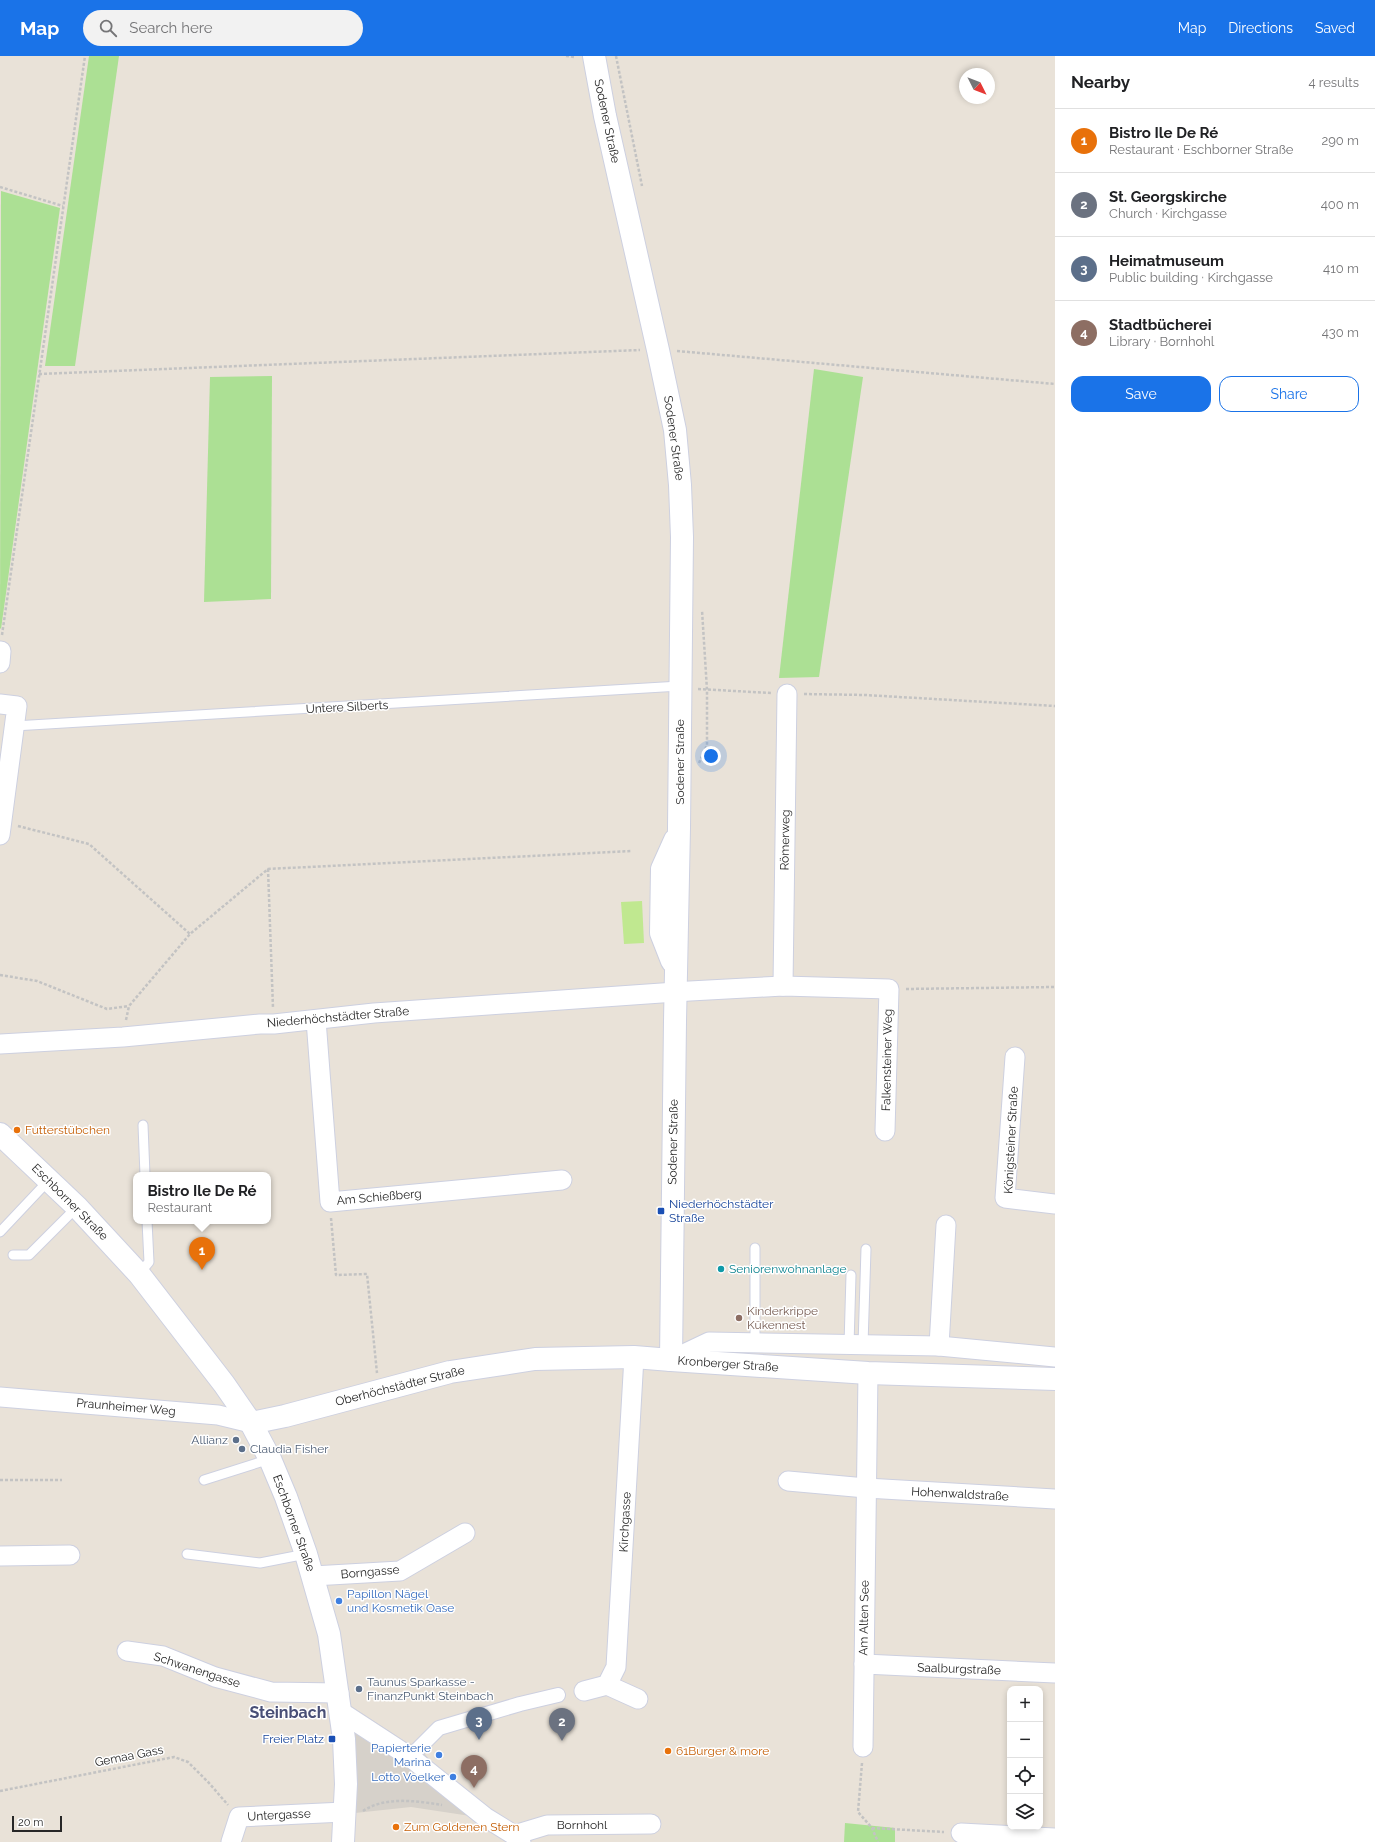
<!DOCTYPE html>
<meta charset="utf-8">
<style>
body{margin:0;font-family:Raleway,sans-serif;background:#f2f2f2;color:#202124}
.controls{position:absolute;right:12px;bottom:12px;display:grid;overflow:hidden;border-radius:8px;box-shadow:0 2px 6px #0003}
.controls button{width:36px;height:36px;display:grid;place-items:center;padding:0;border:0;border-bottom:1px solid #e0e0e0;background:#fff;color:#202124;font:20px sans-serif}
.compass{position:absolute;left:959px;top:12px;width:36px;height:36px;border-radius:50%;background:#fff;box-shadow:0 2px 6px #0003;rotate:132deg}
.scale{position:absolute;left:12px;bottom:10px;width:50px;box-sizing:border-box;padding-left:4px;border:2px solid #272727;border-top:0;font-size:11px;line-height:14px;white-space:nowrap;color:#272727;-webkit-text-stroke:3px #fff;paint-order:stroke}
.you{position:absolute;left:711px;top:700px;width:14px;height:14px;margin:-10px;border:3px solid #fff;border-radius:50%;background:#1a73e8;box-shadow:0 0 0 6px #1a73e833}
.badge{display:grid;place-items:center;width:26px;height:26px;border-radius:50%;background:#1a73e8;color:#fff;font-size:13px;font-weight:700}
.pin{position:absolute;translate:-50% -33px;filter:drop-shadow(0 1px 2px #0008)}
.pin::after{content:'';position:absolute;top:21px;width:14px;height:12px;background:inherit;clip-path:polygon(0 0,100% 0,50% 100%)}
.popup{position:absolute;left:133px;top:1116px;width:138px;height:52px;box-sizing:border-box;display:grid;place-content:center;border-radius:8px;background:#fff;filter:drop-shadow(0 1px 3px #0005);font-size:13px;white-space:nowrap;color:#757577}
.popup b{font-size:15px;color:#202124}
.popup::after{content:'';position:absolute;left:50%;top:100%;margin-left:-8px;border:8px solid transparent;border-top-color:#fff}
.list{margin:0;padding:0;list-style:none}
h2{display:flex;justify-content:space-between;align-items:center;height:52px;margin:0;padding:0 16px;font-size:17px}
h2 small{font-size:13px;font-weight:400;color:#757577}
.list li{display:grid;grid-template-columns:26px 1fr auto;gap:12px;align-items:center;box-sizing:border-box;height:64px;padding:0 16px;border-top:1px solid #e0e0e0}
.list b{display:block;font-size:15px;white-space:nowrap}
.list p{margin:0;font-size:13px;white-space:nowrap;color:#757577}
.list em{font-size:13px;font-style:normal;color:#757577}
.actions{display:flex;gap:8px;padding:12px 16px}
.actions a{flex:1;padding:9px 0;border:1px solid #1a73e8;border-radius:12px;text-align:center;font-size:14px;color:#1a73e8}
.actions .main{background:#1a73e8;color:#fff}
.icon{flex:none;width:22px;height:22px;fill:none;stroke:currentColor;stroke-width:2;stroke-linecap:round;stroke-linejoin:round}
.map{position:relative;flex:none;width:1055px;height:1786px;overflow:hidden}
header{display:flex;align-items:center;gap:24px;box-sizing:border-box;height:56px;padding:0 20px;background:#1a73e8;color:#fff}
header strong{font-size:19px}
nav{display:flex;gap:22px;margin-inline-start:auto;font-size:14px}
.search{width:280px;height:36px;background:#f2f2f2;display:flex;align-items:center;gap:10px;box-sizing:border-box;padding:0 14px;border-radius:22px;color:#757577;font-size:15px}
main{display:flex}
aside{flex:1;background:#fff}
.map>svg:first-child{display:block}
.green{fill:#ace094}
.pitch{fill:#c0e890}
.plaza{fill:#d6d1ca}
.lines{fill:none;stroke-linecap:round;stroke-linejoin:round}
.service-casing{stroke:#cdd0e0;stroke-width:11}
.pedestrian-casing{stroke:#cdd0e0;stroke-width:16}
.minor-casing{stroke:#cdd0e0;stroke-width:21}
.tertiary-casing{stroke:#cdd0e0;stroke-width:24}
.secondary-casing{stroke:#cdd0e0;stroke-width:24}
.path{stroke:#c3c3c3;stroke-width:2.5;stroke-dasharray:3 2;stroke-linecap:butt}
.service{stroke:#fff;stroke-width:9}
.pedestrian{stroke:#fff;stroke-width:14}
.minor{stroke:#fff;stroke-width:19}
.tertiary{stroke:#fff;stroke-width:22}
.secondary{stroke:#fff;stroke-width:22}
.food-dot{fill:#e8710a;stroke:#fff;stroke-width:1.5}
.transit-dot{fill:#1a4fb4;stroke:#fff;stroke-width:1.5}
.culture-dot{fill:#0f9aa8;stroke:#fff;stroke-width:1.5}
.education-dot{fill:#8d6e63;stroke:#fff;stroke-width:1.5}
.service-dot{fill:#5c6f8a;stroke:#fff;stroke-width:1.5}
.shop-dot{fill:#3f7fe0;stroke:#fff;stroke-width:1.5}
.labels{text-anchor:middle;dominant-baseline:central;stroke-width:3;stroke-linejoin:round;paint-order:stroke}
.street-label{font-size:12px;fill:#272727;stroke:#fff}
.food-label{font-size:12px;fill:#c56008;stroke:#fff;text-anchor:start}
.transit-label{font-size:12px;fill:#164399;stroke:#fff;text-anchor:start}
.culture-label{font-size:12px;fill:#0d838f;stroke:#fff;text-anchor:start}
.education-label{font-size:12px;fill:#785e54;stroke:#fff;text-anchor:start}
.service-label{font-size:12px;fill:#4e5e75;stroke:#fff;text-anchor:start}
.shop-label{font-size:12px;fill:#366cbe;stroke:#fff;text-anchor:end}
.district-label{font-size:16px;font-weight:bold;fill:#494f76;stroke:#fff}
</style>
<header>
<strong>Map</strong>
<div class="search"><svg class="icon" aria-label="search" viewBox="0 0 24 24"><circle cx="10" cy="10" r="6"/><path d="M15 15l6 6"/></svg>Search here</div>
<nav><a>Map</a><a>Directions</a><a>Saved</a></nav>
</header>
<main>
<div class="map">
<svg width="1055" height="1786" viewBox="0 0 1055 1786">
<rect width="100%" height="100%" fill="#e9e2d8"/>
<!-- green -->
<g class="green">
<path d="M89,0h30l-44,310h-30z"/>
<path d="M1,135l59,17 -59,421 -1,-1z"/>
<path d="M814,313l49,8 -44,300 -40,1z"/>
<path d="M272,320l-1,223 -67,3 6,-225z"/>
<path d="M845,1767l50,5v14h-51z"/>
</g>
<!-- pitch -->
<path class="pitch" d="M642,845l2,42 -20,1 -3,-42z"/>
<!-- plaza -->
<path class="plaza" d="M348,1648l58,38 14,5 19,27 38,43 -66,-10 -56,6z"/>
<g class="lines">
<!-- service casing -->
<g class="service-casing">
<g id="service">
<path d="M14,670l666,-40"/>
<path d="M143,1069l2,50"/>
<path d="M0,1176l49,-52"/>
<path d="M13,1199h16l48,-48"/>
<path d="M139,1218l10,-12 -2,-41"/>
<path d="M755,1287v-95"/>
<path d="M849,1289l2,-70"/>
<path d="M863,1289l3,-96"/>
<path d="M204,1424l66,-21"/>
<path d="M187,1498l73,9 46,-9"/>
</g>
</g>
<!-- pedestrian casing -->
<g class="pedestrian-casing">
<path id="pedestrian" d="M410,1701l29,-29 81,-24 38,-9"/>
</g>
<!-- minor casing -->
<g class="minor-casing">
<g id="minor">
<path d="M0,595h1l-1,12"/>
<path d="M0,648l17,2 -17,129"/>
<path d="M783,930l4,-292"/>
<path d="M316,964l14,182 232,-22"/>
<path d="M0,988l123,-7 137,-13h14l100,-11 316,-22 93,-5 106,3 -4,142"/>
<path d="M1015,1001l-10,141 50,6"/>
<path d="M939,1290l7,-121"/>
<path d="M671,1304l38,-18 230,4 116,11"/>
<path d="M0,1341l218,18 33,8"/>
<path d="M788,1425l78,7 189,11"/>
<path d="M0,1500l70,-1"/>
<path d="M313,1520l87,-5 65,-38"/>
<path d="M127,1595l36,5 52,21 56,15 68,1"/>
<path d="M864,1608l191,9"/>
<path d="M607,1629l31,14"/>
<path d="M584,1635l23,-6 9,-18 18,-310"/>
<path d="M341,1656l69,45 75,60 29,18 7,7"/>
<path d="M863,1691l5,-374"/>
<path d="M961,1777l94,5"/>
<path d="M514,1779l33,-10 104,-1"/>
<path d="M231,1786l8,-25 105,-5"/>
</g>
</g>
<!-- tertiary casing -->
<g class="tertiary-casing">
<path id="tertiary" d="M671,1304l197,13 187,6"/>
</g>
<!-- secondary casing -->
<g class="secondary-casing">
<g id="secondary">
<path d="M672,905l-11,-28 1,-64 13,-29"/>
<path d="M0,1078l77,73 62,67 85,110 27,39 19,36 16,38 20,57 23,80 15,105 2,45 -3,58"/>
<path d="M251,1367l34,-7 165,-44 85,-13 99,-2 37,3 4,-339 4,-193 3,-291 -2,-52 -5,-55 -17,-80 -53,-234 -11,-60"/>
</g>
</g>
<!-- path -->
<g class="path">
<path d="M566,0l9,1"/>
<path d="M616,0l26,130"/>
<path d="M0,131l63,19"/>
<path d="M677,295l378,33"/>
<path d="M39,318l601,-24"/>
<path d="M2,579l83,-579"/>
<path d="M698,633l73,4"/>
<path d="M804,638l61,1 190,11"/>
<path d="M699,707l8,-18v-55l-5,-80"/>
<path d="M18,770l71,18 101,90"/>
<path d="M268,813l5,139"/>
<path d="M0,919l37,6 70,28 22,-3"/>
<path d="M906,933l149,-2"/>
<path d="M126,964l3,-14 61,-72 78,-65 363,-18"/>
<path d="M331,1162l5,57 31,-1 10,99"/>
<path d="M0,1424h62"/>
<path d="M862,1707l-4,49 14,16 6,14"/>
<path d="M0,1735l174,-34 14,5 21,21 19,22"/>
<path d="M363,1755c22,-15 54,-10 79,-6"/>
<path d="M872,1772l72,4"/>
</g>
<!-- service -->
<use href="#service" class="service"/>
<!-- pedestrian -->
<use href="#pedestrian" class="pedestrian"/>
<!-- minor -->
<use href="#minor" class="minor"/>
<!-- tertiary -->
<use href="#tertiary" class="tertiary"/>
<!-- secondary -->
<use href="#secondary" class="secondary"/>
</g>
<!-- markers -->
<g class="food-dot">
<circle cx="17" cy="1074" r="4"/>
<circle cx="668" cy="1695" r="4"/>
<circle cx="396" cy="1771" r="4"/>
</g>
<g class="transit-dot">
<rect x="657" y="1151" width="8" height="8" rx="2"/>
<rect x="328" y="1679" width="8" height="8" rx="2"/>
</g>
<circle class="culture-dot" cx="721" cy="1213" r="4"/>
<circle class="education-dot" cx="739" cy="1262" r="4"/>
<g class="service-dot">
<circle cx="236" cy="1384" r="4"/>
<circle cx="242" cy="1393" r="4"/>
<circle cx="359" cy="1633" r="4"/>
</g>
<g class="shop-dot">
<circle cx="339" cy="1545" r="4"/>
<circle cx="439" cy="1699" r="4"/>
<circle cx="453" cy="1721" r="4"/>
</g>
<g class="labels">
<!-- street labels -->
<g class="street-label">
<text transform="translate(607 65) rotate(78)">Sodener Straße</text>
<text transform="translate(674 382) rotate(82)">Sodener Straße</text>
<text transform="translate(347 651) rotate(-3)">Untere Silberts</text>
<text transform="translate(680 706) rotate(-90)">Sodener Straße</text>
<text transform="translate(785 784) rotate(-89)">Römerweg</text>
<text transform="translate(338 961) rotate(-5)">Niederhöchstädter Straße</text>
<text transform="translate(887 1004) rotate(-89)">Falkensteiner Weg</text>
<text transform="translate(1011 1084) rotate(-87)">Königsteiner Straße</text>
<text transform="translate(673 1086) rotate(-89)">Sodener Straße</text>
<text transform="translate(379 1141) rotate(-5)">Am Schießberg</text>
<text transform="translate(70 1146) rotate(45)">Eschborner Straße</text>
<text transform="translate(728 1308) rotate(4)">Kronberger Straße</text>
<text transform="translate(400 1330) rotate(-14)">Oberhöchstädter Straße</text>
<text transform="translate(126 1351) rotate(5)">Praunheimer Weg</text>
<text transform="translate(960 1438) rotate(3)">Hohenwaldstraße</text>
<text transform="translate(625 1466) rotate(-87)">Kirchgasse</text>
<text transform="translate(294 1467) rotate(70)">Eschborner Straße</text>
<text transform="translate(370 1516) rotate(-5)">Borngasse</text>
<text transform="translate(864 1562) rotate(-89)">Am Alten See</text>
<text transform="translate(959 1613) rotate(2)">Saalburgstraße</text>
<text transform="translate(197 1614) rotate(18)">Schwanengasse</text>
<text transform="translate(129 1700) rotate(-11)">Gemaa Gass</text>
<text transform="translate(279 1759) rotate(-3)">Untergasse</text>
<text x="582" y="1769">Bornhohl</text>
</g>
<!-- food labels -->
<g class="food-label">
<text x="25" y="1074">Futterstübchen</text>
<text x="676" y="1695">61Burger &amp; more</text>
<text x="404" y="1771">Zum Goldenen Stern</text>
</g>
<!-- transit labels -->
<g class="transit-label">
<text x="669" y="1148">Niederhöchstädter<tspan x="669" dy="14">Straße</tspan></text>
<text x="324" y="1683" text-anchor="end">Freier Platz</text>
</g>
<!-- culture labels -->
<g class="culture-label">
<text x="729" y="1213">Seniorenwohnanlage</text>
</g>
<!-- education labels -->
<g class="education-label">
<text x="747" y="1255">Kinderkrippe<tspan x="747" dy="14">Kükennest</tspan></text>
</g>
<!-- service labels -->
<g class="service-label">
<text x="228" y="1384" text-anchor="end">Allianz</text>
<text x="250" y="1393">Claudia Fisher</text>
<text x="367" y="1626">Taunus Sparkasse -<tspan x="367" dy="14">FinanzPunkt Steinbach</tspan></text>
</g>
<!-- shop labels -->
<g class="shop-label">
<text x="347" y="1538" text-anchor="start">Papillon Nägel<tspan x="347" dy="14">und Kosmetik Oase</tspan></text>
<text x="431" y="1692">Papierterie<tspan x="431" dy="14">Marina</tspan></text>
<text x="445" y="1721">Lotto Voelker</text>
</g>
<!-- district labels -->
<g class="district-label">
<text x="288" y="1656">Steinbach</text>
</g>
</g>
</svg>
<div class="controls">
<button>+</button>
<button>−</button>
<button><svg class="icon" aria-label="locate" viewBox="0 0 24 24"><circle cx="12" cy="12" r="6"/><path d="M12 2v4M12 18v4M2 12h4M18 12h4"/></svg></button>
<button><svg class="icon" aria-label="layers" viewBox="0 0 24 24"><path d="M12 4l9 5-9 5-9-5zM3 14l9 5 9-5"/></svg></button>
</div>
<svg class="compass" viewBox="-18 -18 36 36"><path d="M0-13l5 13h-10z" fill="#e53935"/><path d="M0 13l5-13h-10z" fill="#757577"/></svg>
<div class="scale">20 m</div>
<div class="you"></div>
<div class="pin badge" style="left:202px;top:1214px;background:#e8710a">1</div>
<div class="popup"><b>Bistro Ile De Ré</b>Restaurant</div>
<div class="pin badge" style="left:562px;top:1685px;background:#6b7280">2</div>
<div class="pin badge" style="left:479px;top:1684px;background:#5c6f8a">3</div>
<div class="pin badge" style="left:474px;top:1732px;background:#8d6e63">4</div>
</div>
<aside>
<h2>Nearby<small>4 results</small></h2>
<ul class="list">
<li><span class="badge" style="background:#e8710a">1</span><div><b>Bistro Ile De Ré</b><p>Restaurant · Eschborner Straße</p></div><em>290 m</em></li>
<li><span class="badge" style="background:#6b7280">2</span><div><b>St. Georgskirche</b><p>Church · Kirchgasse</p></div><em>400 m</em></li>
<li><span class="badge" style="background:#5c6f8a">3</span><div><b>Heimatmuseum</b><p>Public building · Kirchgasse</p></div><em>410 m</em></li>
<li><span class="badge" style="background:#8d6e63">4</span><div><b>Stadtbücherei</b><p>Library · Bornhohl</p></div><em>430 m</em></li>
</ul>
<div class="actions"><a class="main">Save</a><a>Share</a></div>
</aside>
</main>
